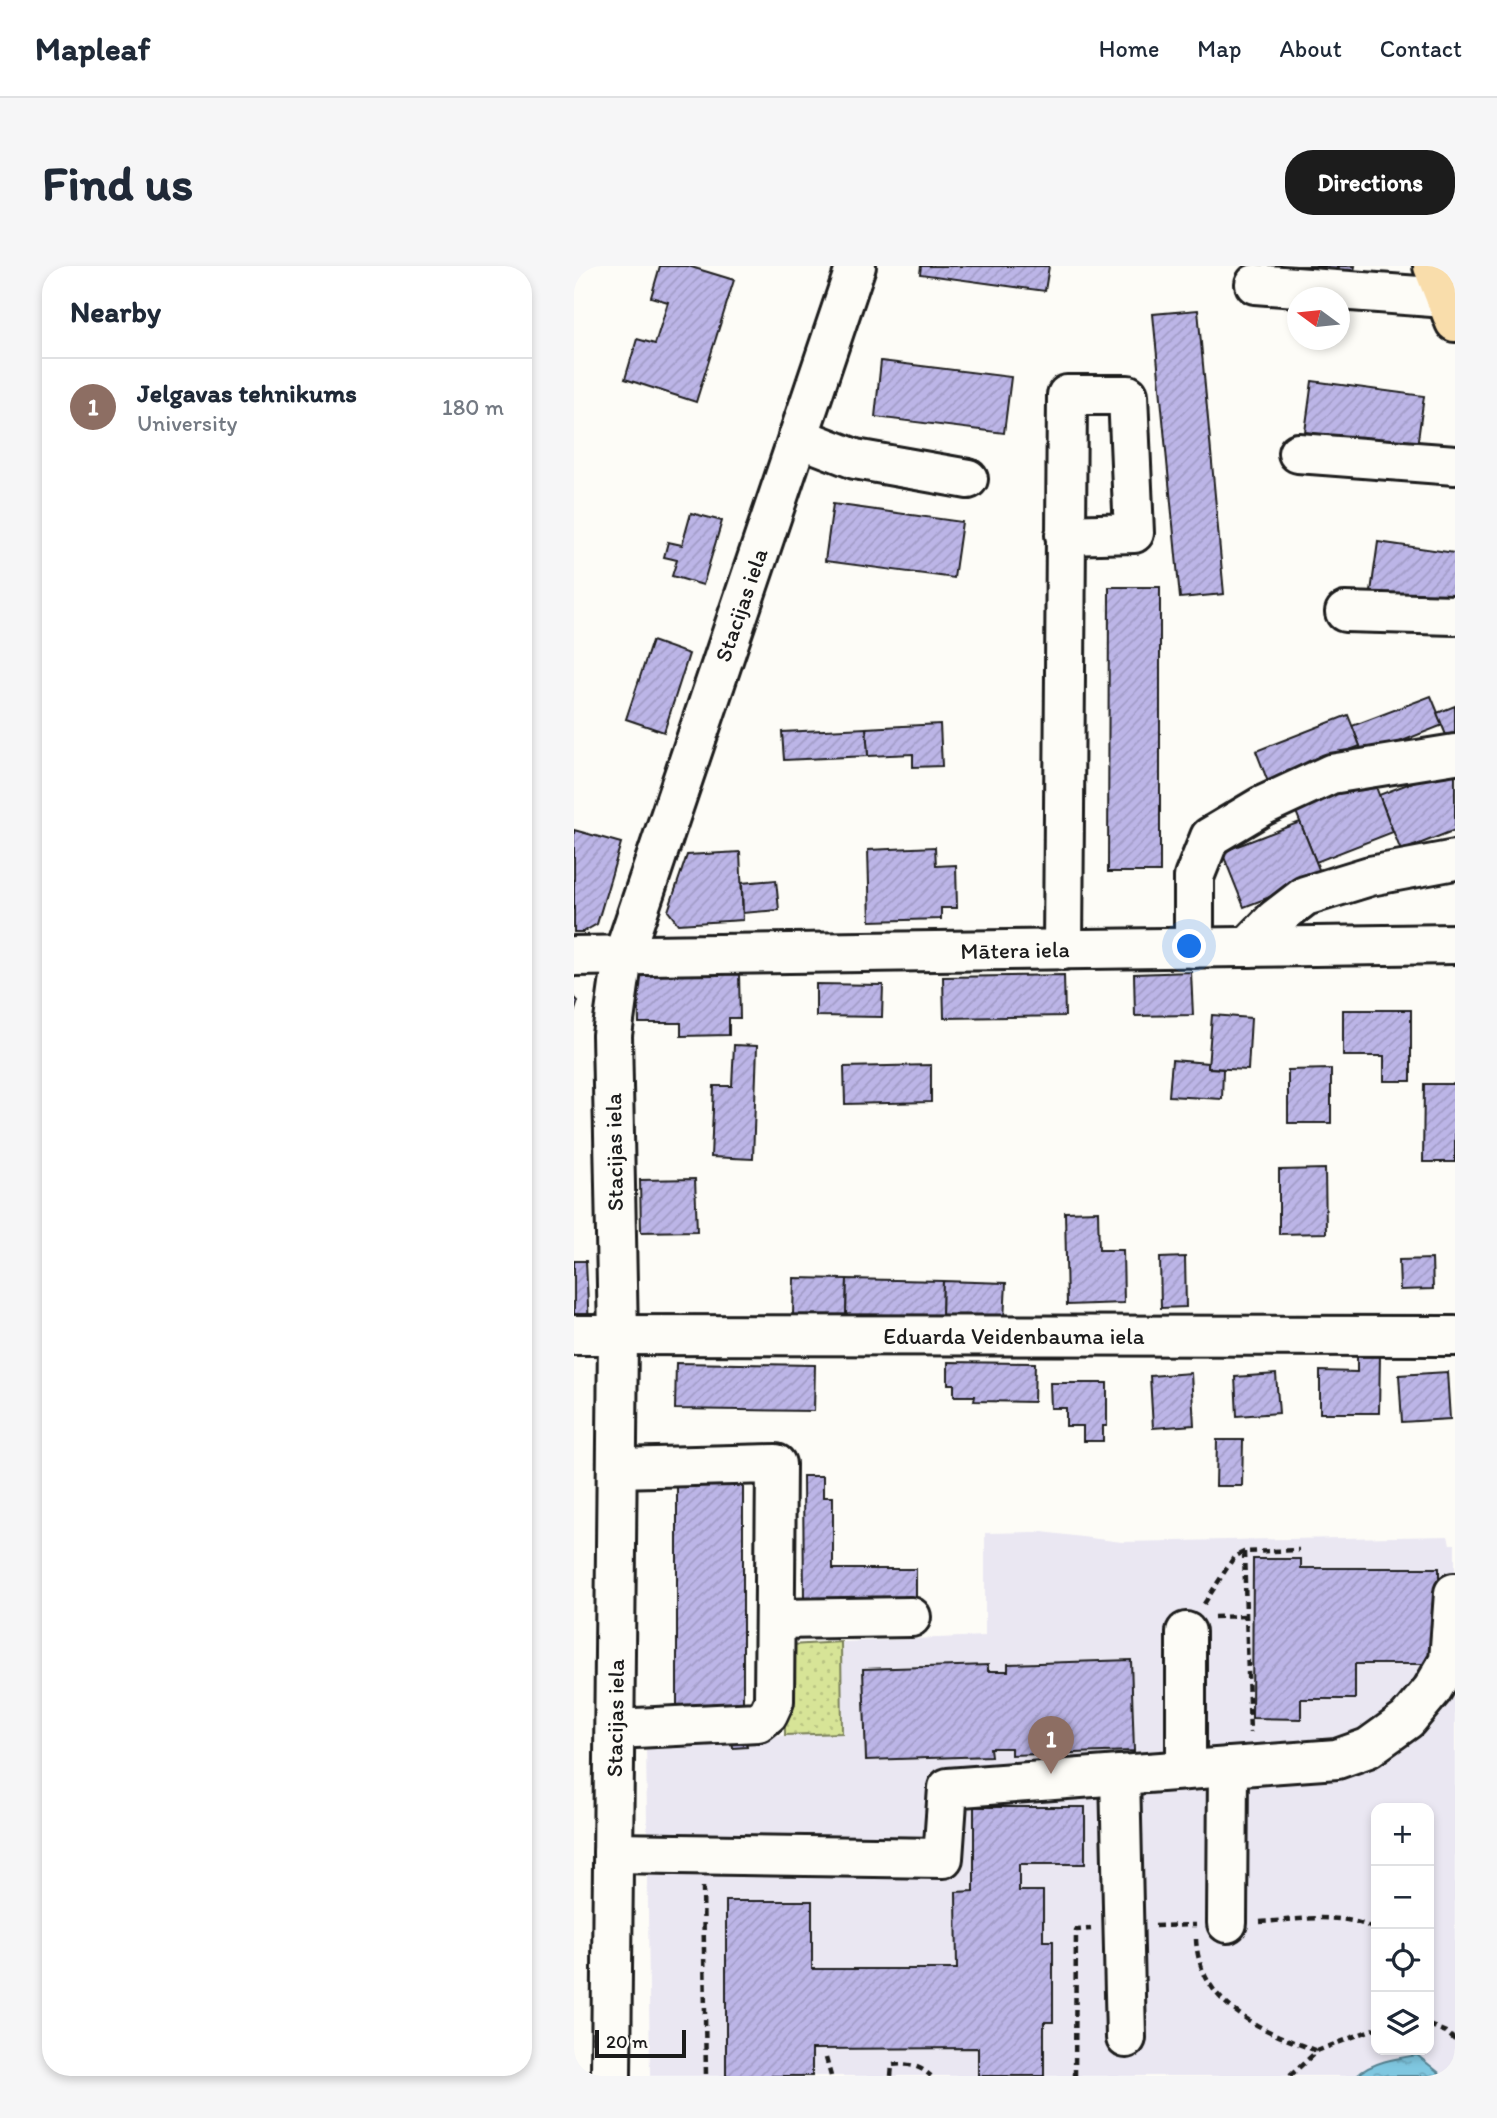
<!DOCTYPE html>
<meta charset="utf-8">
<style>
body{margin:0;font-family:Itim,sans-serif;background:#f6f6f7;color:#1f2937}
.controls{position:absolute;right:21px;bottom:21px;display:grid;overflow:hidden;border-radius:14px;box-shadow:0 4px 10px #0003}
.controls button{width:63px;height:63px;display:grid;place-items:center;padding:0;border:0;border-bottom:2px solid #e0e1e3;background:#fff;color:#1f2937;font:35px sans-serif}
.compass{position:absolute;left:713px;top:21px;width:63px;height:63px;border-radius:50%;background:#fff;box-shadow:0 4px 10px #0003;rotate:285deg}
.scale{position:absolute;left:21px;bottom:18px;width:91px;box-sizing:border-box;padding-left:7px;border:4px solid #1c1c1c;border-top:0;font-size:19px;line-height:24px;white-space:nowrap;color:#1c1c1c;-webkit-text-stroke:5px #fdfcf7;paint-order:stroke}
.you{position:absolute;left:616px;top:681px;width:24px;height:24px;margin:-18px;border:5px solid #fff;border-radius:50%;background:#1a73e8;box-shadow:0 0 0 10px #1a73e833}
.badge{display:grid;place-items:center;width:46px;height:46px;border-radius:50%;background:#1c1c1c;color:#fff;font-size:23px;font-weight:700}
.pin{position:absolute;translate:-50% -58px;filter:drop-shadow(0 2px 4px #0008)}
.pin::after{content:'';position:absolute;top:37px;width:24px;height:21px;background:inherit;clip-path:polygon(0 0,100% 0,50% 100%)}
.list{margin:0;padding:0;list-style:none}
h2{display:flex;justify-content:space-between;align-items:center;height:91px;margin:0;padding:0 28px;font-size:30px}
h2 small{font-size:23px;font-weight:400;color:#747a83}
.list li{display:grid;grid-template-columns:46px 1fr auto;gap:21px;align-items:center;box-sizing:border-box;height:98px;padding:0 28px;border-top:2px solid #e0e1e3}
.list b{display:block;font-size:26px;white-space:nowrap}
.list p{margin:0;font-size:23px;white-space:nowrap;color:#747a83}
.list em{font-size:23px;font-style:normal;color:#747a83}
.icon{flex:none;width:38px;height:38px;fill:none;stroke:currentColor;stroke-width:2;stroke-linecap:round;stroke-linejoin:round}
.map{position:relative;flex:none;width:881px;height:1810px;overflow:hidden;border-radius:28px}
header{display:flex;align-items:center;gap:42px;box-sizing:border-box;height:98px;padding:0 35px;background:#fff;border-bottom:2px solid #e0e1e3}
header strong{font-size:33px}
nav{display:flex;gap:38px;margin-inline-start:auto;font-size:24px}
.intro{display:flex;align-items:center;justify-content:space-between;box-sizing:border-box;height:168px;padding:0 42px}
h1{margin:0;font-size:49px}
.button{padding:18px 32px;border-radius:28px;background:#1c1c1c;color:#fff;font-size:24px;font-weight:700}
main{display:flex;gap:42px;padding:0 42px}
aside{flex:1;background:#fff;border-radius:28px;box-shadow:0 4px 10px #0003}
.map>svg:first-child{display:block}
.built{fill:#eae7f2;fill-rule:evenodd}
.park{fill:url(#park-dots);stroke:#7a805a;stroke-width:2}
.water{fill:url(#water-ripples);stroke:#578392;stroke-width:2}
.building{fill:url(#building-hatch);stroke:#1c1c1c;stroke-width:2}
.lines{fill:none;stroke-linecap:round;stroke-linejoin:round}
.minor-casing{stroke:#1c1c1c;stroke-width:44}
.major-casing{stroke:#1c1c1c;stroke-width:44}
.path{stroke:#1c1c1c;stroke-width:4.5;stroke-dasharray:7 5;stroke-linecap:butt}
.minor{stroke:#fdfcf7;stroke-width:38}
.major{stroke:#f9ddab;stroke-width:38}
.labels{text-anchor:middle;dominant-baseline:central;stroke-width:6;stroke-linejoin:round;paint-order:stroke}
.street-label{font-size:23px;fill:#1c1c1c;stroke:#fdfcf7}
</style>
<header>
<strong>Mapleaf</strong>
<nav><a>Home</a><a>Map</a><a>About</a><a>Contact</a></nav>
</header>
<div class="intro"><h1>Find us</h1><a class="button">Directions</a></div>
<main>
<aside>
<h2>Nearby<small></small></h2>
<ul class="list">
<li><span class="badge" style="background:#8d6e63">1</span><div><b>Jelgavas tehnikums</b><p>University</p></div><em>180 m</em></li>
</ul>
</aside>
<div class="map">
<svg width="881" height="1810" viewBox="0 0 881 1810">
<defs>
<pattern id="park-dots" width="8" height="8" patternUnits="userSpaceOnUse" patternTransform="scale(1.75)"><rect width="8" height="8" fill="#d7e497"/><path d="M2 2h.1M6 6h.1" fill="none" stroke="#b8c382" stroke-width="1.8" stroke-linecap="round"/></pattern>
<pattern id="water-ripples" width="26" height="14" patternUnits="userSpaceOnUse" patternTransform="scale(1.75)"><rect width="26" height="14" fill="#7fc7e0"/><path d="M2 4q2-2 4 0t4 0M15 11q2-2 4 0t4 0" fill="none" stroke="#6daac0"/></pattern>
<pattern id="building-hatch" width="6" height="6" patternUnits="userSpaceOnUse" patternTransform="scale(1.75)"><rect width="6" height="6" fill="#bcb5e7"/><path d="M-1 1l2-2M0 6l6-6M5 7l2-2" fill="none" stroke="#a19bc6"/></pattern>
</defs>
<rect width="100%" height="100%" fill="#fdfcf7"/>
<filter id="ink" filterUnits="userSpaceOnUse"><feTurbulence type="fractalNoise" baseFrequency=".0143" numOctaves="2"/><feDisplacementMap in="SourceGraphic" scale="14" xChannelSelector="R" yChannelSelector="G"/><feConvolveMatrix kernelMatrix="1 2 1 2 8 2 1 2 1" color-interpolation-filters="sRGB"/></filter>
<g filter="url(#ink)">
<!-- built -->
<path class="built" d="M468,1266l80,10 326,-6 2,8h5v532h-805l-4,-335 196,-8 -1,-91 144,-6v-103zM802,1542h53v242h-53z"/>
<!-- park -->
<path class="park" d="M267,1376l1,91 -57,2 -1,-74 6,-16z"/>
<!-- water -->
<path class="water" d="M843,1789l26,21h-86c14,-14 41,-18 60,-21z"/>
<!-- building -->
<g class="building">
<path d="M86,0h28l46,14 -38,122 -71,-23 12,-40 18,5 13,-42 -17,-5z"/>
<path d="M347,0h128l-4,25 -125,-17z"/>
<path d="M706,0h75l-2,10z"/>
<path d="M624,44l26,284 -44,4 -27,-284z"/>
<path d="M307,95l130,16 -7,56 -129,-16z"/>
<path d="M738,115l112,15 -7,51 -112,-15z"/>
<path d="M259,238l129,18 -8,56 -129,-17z"/>
<path d="M117,247l31,8 -19,64 -31,-9 5,-16 -13,-3 4,-15 14,3z"/>
<path d="M804,276l77,11v58l-85,-12z"/>
<path d="M535,321h51v285h-52z"/>
<path d="M78,375l37,13 -25,78 -38,-13z"/>
<path d="M857,430l12,29 -79,31 -12,-30z"/>
<path d="M881,440v37l-5,2 -13,-32z"/>
<path d="M774,449l12,31 -92,36 -12,-31z"/>
<path d="M366,458l2,42 -29,1v-13l-45,2 -2,-28z"/>
<path d="M292,462l2,28 -84,4 -2,-28z"/>
<path d="M881,500v64l-54,21 -22,-56z"/>
<path d="M799,513l20,53 -77,30 -21,-53z"/>
<path d="M726,556l22,55 -78,30 -22,-55z"/>
<path d="M0,564l47,13 -24,81 -14,8h-9z"/>
<path d="M361,581l1,19 20,-1 1,43h-16v11l-71,2 -2,-71z"/>
<path d="M166,586l3,68 -65,4 -10,-13 19,-56z"/>
<path d="M202,614l3,30 -36,3 -1,-30z"/>
<path d="M617,706l2,43 -58,1 -1,-42z"/>
<path d="M165,708l1,44h-11v17l-48,1v-13h-42l-1,-48z"/>
<path d="M490,709l1,41 -121,2 -1,-41z"/>
<path d="M242,718l67,1 -1,32 -66,-1z"/>
<path d="M0,731l4,4 -4,12z"/>
<path d="M769,744h68v71h-27v-25h-41z"/>
<path d="M638,749l39,3 -3,52 -40,-2z"/>
<path d="M160,779l23,1 -4,113 -42,-2 3,-71h18z"/>
<path d="M598,794l36,3v5l15,1 -1,30 -53,-3z"/>
<path d="M357,799v37l-86,2 -1,-37z"/>
<path d="M757,803v54h-43v-53z"/>
<path d="M850,818h31v78h-32z"/>
<path d="M751,903l1,64 -47,1v-64z"/>
<path d="M121,913l2,52 -56,1 -1,-52z"/>
<path d="M524,945l1,39h24l1,53 -57,2 -2,-93z"/>
<path d="M611,991l1,50 -25,1 -1,-50z"/>
<path d="M858,993l1,30 -33,1 -1,-30z"/>
<path d="M0,995h12l3,66h-15z"/>
<path d="M220,1012l53,1 -1,38 -53,-2z"/>
<path d="M273,1013l96,2 -1,38 -96,-2z"/>
<path d="M369,1015l63,2 -2,37 -62,-1z"/>
<path d="M783,1088h23l-1,59h-59v-42l37,1z"/>
<path d="M374,1096l87,1 -1,39 -60,-1 1,-5h-21v-12h-6z"/>
<path d="M102,1097l139,2 -1,46 -139,-2z"/>
<path d="M873,1106l3,47 -48,3 -3,-47z"/>
<path d="M617,1107l3,52 -41,3 -3,-52z"/>
<path d="M702,1108l3,39 -42,3 -2,-39z"/>
<path d="M476,1117h57v43h-4v15h-20v-15h-17v-18h-15z"/>
<path d="M643,1174h26l-1,46h-26z"/>
<rect x="103" y="1207" width="66" height="234"/>
<path d="M229,1210h20v21h10v72h83v32l-112,1z"/>
<path d="M679,1293h48v9h138v96h-84v35h-54v20l-49,-1z"/>
<path d="M557,1394l3,91 -123,4v-7h-21l1,8 -125,4 -3,-91 125,-4v6h20v-7z"/>
<path d="M172,1472l1,9 -14,1 -1,-9z"/>
<path d="M400,1541h111v57h-66v27h24v50h10v81h-9v54h-66v-28l-166,1v27h-86v-175h86v68h145l-1,-77 18,-1z"/>
</g>
<g class="lines">
<!-- minor casing -->
<g class="minor-casing">
<g id="minor">
<path d="M681,18l191,14"/>
<path d="M224,171l57,22 113,20"/>
<path d="M724,187l157,12"/>
<path d="M771,346l110,3"/>
<path d="M674,681l27,-28 30,-23 65,-20 85,-16"/>
<path d="M620,682v-71l16,-40 52,-31 69,-32 124,-20"/>
<path d="M489,684l4,-555h61l6,138 -69,2"/>
<path d="M0,690l881,-12"/>
<path d="M0,1069l881,1"/>
<path d="M201,1353l136,-2"/>
<path d="M41,1463l143,-7 10,-8 6,-13 2,-237 -159,4"/>
<path d="M612,1504v-138"/>
<path d="M546,1509l217,-16 31,-11 39,-28 25,-30 17,-29 5,-68"/>
<path d="M39,1587l330,5 5,-70 172,-13 6,263"/>
<path d="M653,1657l1,-156"/>
<path d="M37,1810l7,-741 -6,-300 11,-79 233,-690"/>
</g>
</g>
<!-- major casing -->
<g class="major-casing">
<path id="major" d="M859,0l22,56"/>
</g>
<!-- path -->
<g class="path">
<path d="M670,1286l6,181"/>
<path d="M630,1338l30,-47 10,-5 55,-2"/>
<path d="M640,1351l32,-1"/>
<path d="M129,1621l3,189"/>
<path d="M686,1656c37,-2 83,-11 116,8"/>
<path d="M581,1660l41,-1"/>
<path d="M622,1673c3,67 67,92 121,112"/>
<path d="M855,1759l17,7 9,8"/>
<path d="M252,1792l5,18"/>
<path d="M317,1810l1,-11c15,-2 27,0 39,11"/>
<path d="M501,1810l1,-146 15,-1"/>
<path d="M716,1810l27,-25 59,-23"/>
</g>
<!-- minor -->
<use href="#minor" class="minor"/>
<!-- major -->
<use href="#major" class="major"/>
</g>
</g>
<g class="labels">
<!-- street labels -->
<g class="street-label">
<text transform="translate(167 339) rotate(-71)">Stacijas iela</text>
<text transform="translate(441 684) rotate(-1)">Mātera iela</text>
<text transform="translate(40 886) rotate(-91)">Stacijas iela</text>
<text x="440" y="1070">Eduarda Veidenbauma iela</text>
<text transform="translate(41 1452) rotate(-89)">Stacijas iela</text>
</g>
</g>
</svg>
<div class="controls">
<button>+</button>
<button>−</button>
<button><svg class="icon" aria-label="locate" viewBox="0 0 24 24"><circle cx="12" cy="12" r="6"/><path d="M12 2v4M12 18v4M2 12h4M18 12h4"/></svg></button>
<button><svg class="icon" aria-label="layers" viewBox="0 0 24 24"><path d="M12 4l9 5-9 5-9-5zM3 14l9 5 9-5"/></svg></button>
</div>
<svg class="compass" viewBox="-18 -18 36 36"><path d="M0-13l5 13h-10z" fill="#e53935"/><path d="M0 13l5-13h-10z" fill="#747a83"/></svg>
<div class="scale">20 m</div>
<div class="you"></div>
<div class="pin badge" style="left:477px;top:1508px;background:#8d6e63">1</div>
</div>
</main>
